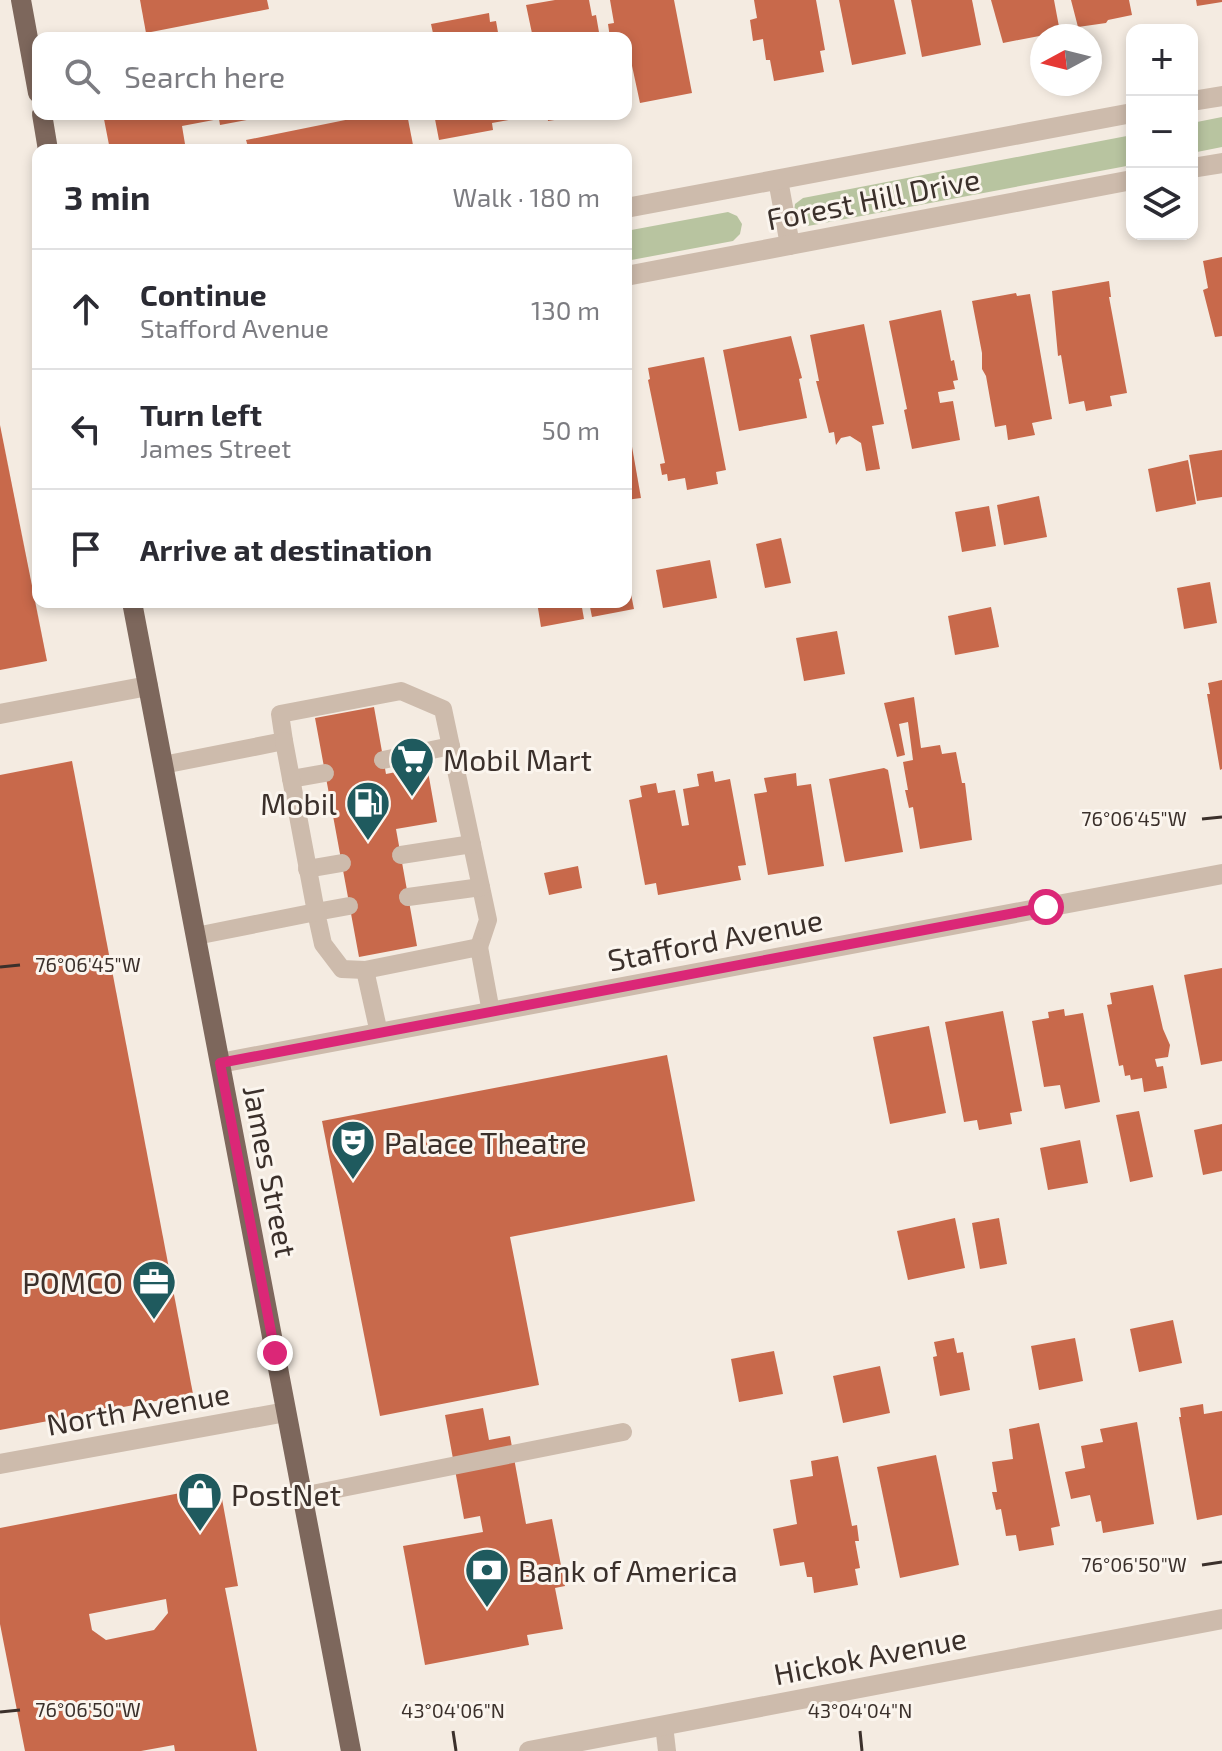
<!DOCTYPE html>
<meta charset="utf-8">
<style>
body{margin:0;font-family:"Exo 2",sans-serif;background:#f7f7f7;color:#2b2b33}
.controls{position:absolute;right:24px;top:24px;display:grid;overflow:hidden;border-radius:16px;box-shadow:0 4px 12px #0003}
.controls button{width:72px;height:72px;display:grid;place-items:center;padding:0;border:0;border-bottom:2px solid #e1e1e2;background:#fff;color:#2b2b33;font:40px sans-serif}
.compass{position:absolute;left:1030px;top:24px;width:72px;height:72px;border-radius:50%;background:#fff;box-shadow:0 4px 12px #0003;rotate:263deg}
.stop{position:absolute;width:24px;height:24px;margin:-18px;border:6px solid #db2777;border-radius:50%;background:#fff}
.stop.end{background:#db2777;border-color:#fff;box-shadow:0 2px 8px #0008}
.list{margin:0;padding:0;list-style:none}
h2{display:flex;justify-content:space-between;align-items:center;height:104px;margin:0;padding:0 32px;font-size:34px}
h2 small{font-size:26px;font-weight:400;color:#7c7c81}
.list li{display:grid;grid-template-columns:52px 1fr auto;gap:24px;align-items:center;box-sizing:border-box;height:120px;padding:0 32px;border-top:2px solid #e1e1e2}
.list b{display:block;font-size:30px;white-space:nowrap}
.list p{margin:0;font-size:26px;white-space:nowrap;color:#7c7c81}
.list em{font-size:26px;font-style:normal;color:#7c7c81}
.icon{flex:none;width:44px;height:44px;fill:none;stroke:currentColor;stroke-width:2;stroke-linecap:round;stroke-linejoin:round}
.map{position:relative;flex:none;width:1222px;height:1751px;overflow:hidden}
.search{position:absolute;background:#fff;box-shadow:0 4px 12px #0003;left:32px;top:32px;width:600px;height:88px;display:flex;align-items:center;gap:20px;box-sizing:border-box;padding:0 28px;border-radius:16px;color:#7c7c81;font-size:30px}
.panel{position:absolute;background:#fff;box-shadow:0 4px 12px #0003;left:32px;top:144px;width:600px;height:464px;border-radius:16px}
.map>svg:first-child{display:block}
.green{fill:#b8c4a0}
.building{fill:#c8694b;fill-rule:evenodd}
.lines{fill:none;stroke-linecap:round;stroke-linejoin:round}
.lane{stroke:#cdbbac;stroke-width:18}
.street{stroke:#cdbbac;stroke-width:20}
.primary{stroke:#7d675c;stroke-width:20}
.route{stroke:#db2777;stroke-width:10}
.ticks{fill:none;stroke:#3b302b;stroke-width:3}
.labels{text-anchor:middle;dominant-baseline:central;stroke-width:6;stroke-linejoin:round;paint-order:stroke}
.street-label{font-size:30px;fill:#3b302b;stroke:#fbf5ee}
.poi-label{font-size:30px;fill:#3b302b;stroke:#fbf5ee;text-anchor:start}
.ticks-label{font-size:20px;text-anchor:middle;fill:#3b302b;stroke:#fbf5ee;stroke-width:6;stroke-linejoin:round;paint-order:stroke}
</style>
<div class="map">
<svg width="1222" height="1751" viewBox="0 0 1222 1751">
<rect width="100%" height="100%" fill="#f4ebe1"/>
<!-- green -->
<g class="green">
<path d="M1222,117v30l-30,6v-30z"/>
<path d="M1132,135v30l-324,61c-12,-5 -15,-9 -13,-22l8,-6z"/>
<path d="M728,212l9,4 5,8 -2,10 -7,7 -107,20v-30z"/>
</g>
<!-- building -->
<g class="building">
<path d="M140,0h127l2,9 -123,24z"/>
<path d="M555,0h34l3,16 4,-1 4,23h-67l-7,-33z"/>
<path d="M610,0h64l18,93 -52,10 -14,-65h-16l-2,-14 6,-1z"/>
<path d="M754,0h62l9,50 -5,1 4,21 -50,9 -4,-21h-4l-3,-21 -10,2 -3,-21 7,-2z"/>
<path d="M839,0h55l12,54 -54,11z"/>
<path d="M911,0h61l9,45 -59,12z"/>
<path d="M991,0h63l6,32 -57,11z"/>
<path d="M1071,0h58l3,15 -24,5 -2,3 -28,4z"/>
<path d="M1196,0h26v2l-25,4z"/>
<path d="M489,13l1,9 6,-1 3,17h-65l-3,-14z"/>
<path d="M103,114h160v3l-43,8 -1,-6 -37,7 4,24h-76z"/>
<path d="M375,114h32l7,36h-165l-3,-10z"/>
<path d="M434,114h80l1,5 -23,4 1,7 -54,10z"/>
<path d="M547,114h33v2l-32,5z"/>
<path d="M1222,257v79l-7,1 -12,-47 5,-2 -5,-27z"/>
<path d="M1109,281l2,16h-2l18,96 -17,3 2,10 -26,5 -2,-10 -15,3 -8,-49 -3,1 -6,-65z"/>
<path d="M1016,293l1,3 13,-2 22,125 -20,4 3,12 -27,5 -2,-15 -11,2 -9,-51 -4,-7v-16l-10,-52z"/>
<path d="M941,310l10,51 3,-1 4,20 -5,1 2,8 -17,3 2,11 13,-2 7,39 -48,9 -8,-39 3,-1 -18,-88z"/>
<path d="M864,324l20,100 -12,2 8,43 -14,2 -5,-28 -11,-7 -9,2 -5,7 -2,-13 -5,1 -13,-52h3l-9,-46z"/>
<path d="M791,336l11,42 -3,1 8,39 -68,13 -16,-81z"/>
<path d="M704,357l22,113 -10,2 2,12 -31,6 -2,-12 -17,3 -1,-7 -5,1 -2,-11 5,-1 -17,-83 2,-1 -2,-11z"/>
<path d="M628,424l13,74 -15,2v-75z"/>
<path d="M0,425l47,236 -47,9z"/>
<path d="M1222,450v47l-25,4 -8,-46z"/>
<path d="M1188,460l8,44 -40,8 -8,-43z"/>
<path d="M1039,496l8,41 -43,8 -7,-40z"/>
<path d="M989,506l7,40 -34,6 -7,-40z"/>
<path d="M781,538l10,45 -26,5 -9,-44z"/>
<path d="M710,560l7,38 -54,10 -7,-38z"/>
<path d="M627,574l7,35 -42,8 -3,-15h37z"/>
<path d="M1210,582l7,41 -33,6 -7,-41z"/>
<path d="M537,602h44l3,17 -43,8z"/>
<path d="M991,607l8,40 -44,8 -7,-39z"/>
<path d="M837,631l8,43 -41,7 -8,-43z"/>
<path d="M1222,680v89l-2,1 -13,-76h3l-2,-11z"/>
<path d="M914,697l7,51 19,-3 2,9 14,-2 6,31h3l7,57 -52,9 -7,-42 -4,1 -4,-18h3l-5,-28 10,-2 -5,-38 -9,2 6,31 -8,2 -13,-54z"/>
<path d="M374,707l12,67 41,-8 10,56 -41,7 21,117 -58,11 -44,-239z"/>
<path d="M72,761l121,633 -193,36v-655z"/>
<path d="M884,768l4,2 15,82 -58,10 -16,-83z"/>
<path d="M713,771l2,11 15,-3 16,86 -8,1 3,14 -83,15 -2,-12 -11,2 -16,-85 13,-3 -2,-11 16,-3 2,10 17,-3 7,36 7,-1 -6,-36 16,-3 -2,-12z"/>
<path d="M796,773l1,13 14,-2 13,82 -56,9 -14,-81 13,-2 -3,-14z"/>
<path d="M578,866l4,22 -33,7 -5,-22z"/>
<path d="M1222,968v93l-21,4 -17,-90z"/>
<path d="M1153,985l10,44 7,16 -2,12 -13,2 2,8 6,-1 4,22 -23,4 -2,-14 -11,2 -1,-5 -5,1 -2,-11 -4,1 -12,-61 5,-1 -2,-11z"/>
<path d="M1064,1009l1,7 18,-3 17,89 -35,7 -5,-24 -16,2 -12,-66 17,-3 -1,-6z"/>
<path d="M1003,1011l19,100 -12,2 2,11 -33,6 -2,-10 -13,2 -19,-100z"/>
<path d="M929,1026l17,87 -56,11 -17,-87z"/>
<path d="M667,1055l28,146 -185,36 29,148 -159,31 -58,-295z"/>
<path d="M1139,1111l14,66 -23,5 -14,-67z"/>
<path d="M1222,1124v47l-19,4 -9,-45z"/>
<path d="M1080,1140l8,43 -40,7 -8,-42z"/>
<path d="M955,1218l10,50 -57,12 -11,-49z"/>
<path d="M999,1218l8,46 -27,5 -8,-46z"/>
<path d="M1173,1320l9,43 -43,9 -9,-43z"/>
<path d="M954,1338l3,15 6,-1 7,38 -30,6 -7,-39 4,-1 -3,-14z"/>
<path d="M1075,1338l8,43 -44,9 -8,-44z"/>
<path d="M774,1351l9,43 -44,8 -8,-43z"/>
<path d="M880,1366l10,47 -47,10 -10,-47z"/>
<path d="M1203,1404l1,10 18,-3v104l-25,5 -18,-103h2l-1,-9z"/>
<path d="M483,1408l6,32 21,-4 16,88 26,-5 13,67 -10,2 8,41 -36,6 2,10 -104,20 -22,-119 80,-14 -3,-16 -16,3 -19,-104z"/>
<path d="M1137,1422l17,102 -51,9 -2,-12 -5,1 -6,-27 -19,4 -6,-27 20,-4 -4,-22 22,-4 -3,-13z"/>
<path d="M1039,1423l21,103 -9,2 3,17 -35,6 -3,-16 -10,1 -5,-27 -5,1 -4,-18h5l-5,-30 21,-3 -4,-30z"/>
<path d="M936,1455l23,110 -59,13 -23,-111z"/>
<path d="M838,1456l14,70 5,-1 2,16h-4l5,27 -5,1 3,16 -44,8 -2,-16h-5l-3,-15 -24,4 -7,-37 24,-5 -7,-44 23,-4 -2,-15z"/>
<path d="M206,1488l16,11 16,87 -13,2 32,163h-82l-1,-6 -33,6h-116l-25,-127v-96zM166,1599l2,14 -14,17 -48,10 -14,-10 -3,-16z"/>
</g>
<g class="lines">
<!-- lane -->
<g class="lane">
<path d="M383,760l68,-14"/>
<path d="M163,765l121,-24 -4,-27 121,-23 42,18 45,211 -9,27"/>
<path d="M291,779l34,-6"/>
<path d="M401,855l71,-11"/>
<path d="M307,869l35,-6"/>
<path d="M408,897l73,-10"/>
<path d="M349,906l-33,6 7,32 19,25 23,1"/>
<path d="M196,936l120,-24 -32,-171"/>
<path d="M379,1033l-14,-63 114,-23 12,65"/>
<path d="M302,1496l321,-64"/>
<path d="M664,1725l3,26"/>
</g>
<!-- street -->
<g class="street">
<path d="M1192,101l30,-5"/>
<path d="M1192,168l30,-5"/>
<path d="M778,180l12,65"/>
<path d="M626,208l506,-95"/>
<path d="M626,276l506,-96"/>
<path d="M0,714l148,-28"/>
<path d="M220,1063l1002,-189"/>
<path d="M0,1464l286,-52"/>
<path d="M529,1751l693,-132"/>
</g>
<!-- primary -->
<g class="primary">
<path d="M21,0l17,93"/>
<path d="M42,114l6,36"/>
<path d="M132,602l219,1149"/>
</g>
</g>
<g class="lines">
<!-- route -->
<path class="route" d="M275,1353l-55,-290 826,-156"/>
</g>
<!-- ticks -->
<path class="ticks" d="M1202,819l20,-2M0,967l20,-2M1202,1565l20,-3M0,1712l20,-2M453,1731l3,20M860,1731l2,20"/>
<!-- icons -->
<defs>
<g id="supermarket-pin" transform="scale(2.3)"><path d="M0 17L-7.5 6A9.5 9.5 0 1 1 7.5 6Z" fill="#1f5a5e" stroke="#fbf5ee"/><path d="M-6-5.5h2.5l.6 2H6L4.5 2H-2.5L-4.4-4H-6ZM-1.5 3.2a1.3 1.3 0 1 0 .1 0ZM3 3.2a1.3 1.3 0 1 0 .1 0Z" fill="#fff"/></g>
<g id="fuel-pin" transform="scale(2.3)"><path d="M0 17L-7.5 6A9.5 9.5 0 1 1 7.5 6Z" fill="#1f5a5e" stroke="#fbf5ee"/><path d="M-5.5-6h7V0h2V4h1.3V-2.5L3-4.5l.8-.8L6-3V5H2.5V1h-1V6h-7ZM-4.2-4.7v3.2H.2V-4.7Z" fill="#fff"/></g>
<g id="theatre-pin" transform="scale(2.3)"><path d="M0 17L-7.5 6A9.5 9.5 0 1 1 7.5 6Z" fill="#1f5a5e" stroke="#fbf5ee"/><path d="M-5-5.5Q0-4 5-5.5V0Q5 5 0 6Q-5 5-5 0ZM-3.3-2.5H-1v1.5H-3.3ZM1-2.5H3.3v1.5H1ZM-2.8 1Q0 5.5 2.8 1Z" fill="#fff"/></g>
<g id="office-pin" transform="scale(2.3)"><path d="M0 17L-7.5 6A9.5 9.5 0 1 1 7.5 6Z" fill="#1f5a5e" stroke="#fbf5ee"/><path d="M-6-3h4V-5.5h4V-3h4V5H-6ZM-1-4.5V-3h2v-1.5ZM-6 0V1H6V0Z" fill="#fff"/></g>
<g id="shop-pin" transform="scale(2.3)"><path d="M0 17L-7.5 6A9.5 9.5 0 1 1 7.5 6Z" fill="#1f5a5e" stroke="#fbf5ee"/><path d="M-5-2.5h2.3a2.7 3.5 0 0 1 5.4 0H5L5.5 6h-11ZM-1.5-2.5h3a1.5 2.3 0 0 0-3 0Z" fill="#fff"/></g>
<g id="bank-pin" transform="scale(2.3)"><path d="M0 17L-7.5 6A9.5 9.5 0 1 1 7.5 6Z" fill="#1f5a5e" stroke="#fbf5ee"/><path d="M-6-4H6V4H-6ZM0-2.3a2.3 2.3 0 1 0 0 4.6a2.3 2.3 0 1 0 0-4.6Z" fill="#fff"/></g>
</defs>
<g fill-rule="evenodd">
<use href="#supermarket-pin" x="412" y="759"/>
<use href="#fuel-pin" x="368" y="803"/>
<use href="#theatre-pin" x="353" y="1142"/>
<use href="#office-pin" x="154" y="1282"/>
<use href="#shop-pin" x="200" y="1494"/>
<use href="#bank-pin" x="487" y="1570"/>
</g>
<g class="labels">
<!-- street labels -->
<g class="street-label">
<text transform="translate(873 198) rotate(-11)">Forest Hill Drive</text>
<text transform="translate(715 939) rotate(-11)">Stafford Avenue</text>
<text transform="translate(271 1171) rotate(79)">James Street</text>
<text transform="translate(138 1408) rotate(-10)">North Avenue</text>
<text transform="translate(870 1655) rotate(-11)">Hickok Avenue</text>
</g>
<!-- poi labels -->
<g class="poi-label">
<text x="443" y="759">Mobil Mart</text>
<text x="337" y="803" text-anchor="end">Mobil</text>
<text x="384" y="1142">Palace Theatre</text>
<text x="123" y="1282" text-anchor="end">POMCO</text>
<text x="231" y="1494">PostNet</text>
<text x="518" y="1570">Bank of America</text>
</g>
</g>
<g class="ticks-label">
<text x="1134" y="826">76°06'45"W</text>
<text x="88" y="972">76°06'45"W</text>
<text x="1134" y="1572">76°06'50"W</text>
<text x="88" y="1717">76°06'50"W</text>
<text x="453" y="1718">43°04'06"N</text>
<text x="860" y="1718">43°04'04"N</text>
</g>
</svg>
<div class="controls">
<button>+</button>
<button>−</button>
<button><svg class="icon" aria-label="layers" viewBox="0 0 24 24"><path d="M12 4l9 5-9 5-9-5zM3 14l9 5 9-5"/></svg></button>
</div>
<svg class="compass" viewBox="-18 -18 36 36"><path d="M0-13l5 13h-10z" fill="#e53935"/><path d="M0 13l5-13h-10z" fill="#7c7c81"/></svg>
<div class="stop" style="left:1046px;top:907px"></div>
<div class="stop end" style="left:275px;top:1353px"></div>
<div class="search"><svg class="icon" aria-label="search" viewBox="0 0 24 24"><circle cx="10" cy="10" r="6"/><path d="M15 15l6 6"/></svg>Search here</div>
<section class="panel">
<h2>3 min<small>Walk · 180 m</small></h2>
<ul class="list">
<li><svg class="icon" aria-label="ahead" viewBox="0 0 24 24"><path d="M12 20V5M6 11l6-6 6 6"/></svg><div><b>Continue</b><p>Stafford Avenue</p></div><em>130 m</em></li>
<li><svg class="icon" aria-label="left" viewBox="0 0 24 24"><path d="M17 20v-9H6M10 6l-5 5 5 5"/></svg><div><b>Turn left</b><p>James Street</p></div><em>50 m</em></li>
<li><svg class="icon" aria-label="arrive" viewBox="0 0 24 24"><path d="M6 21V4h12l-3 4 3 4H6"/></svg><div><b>Arrive at destination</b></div></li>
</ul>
</section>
</div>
